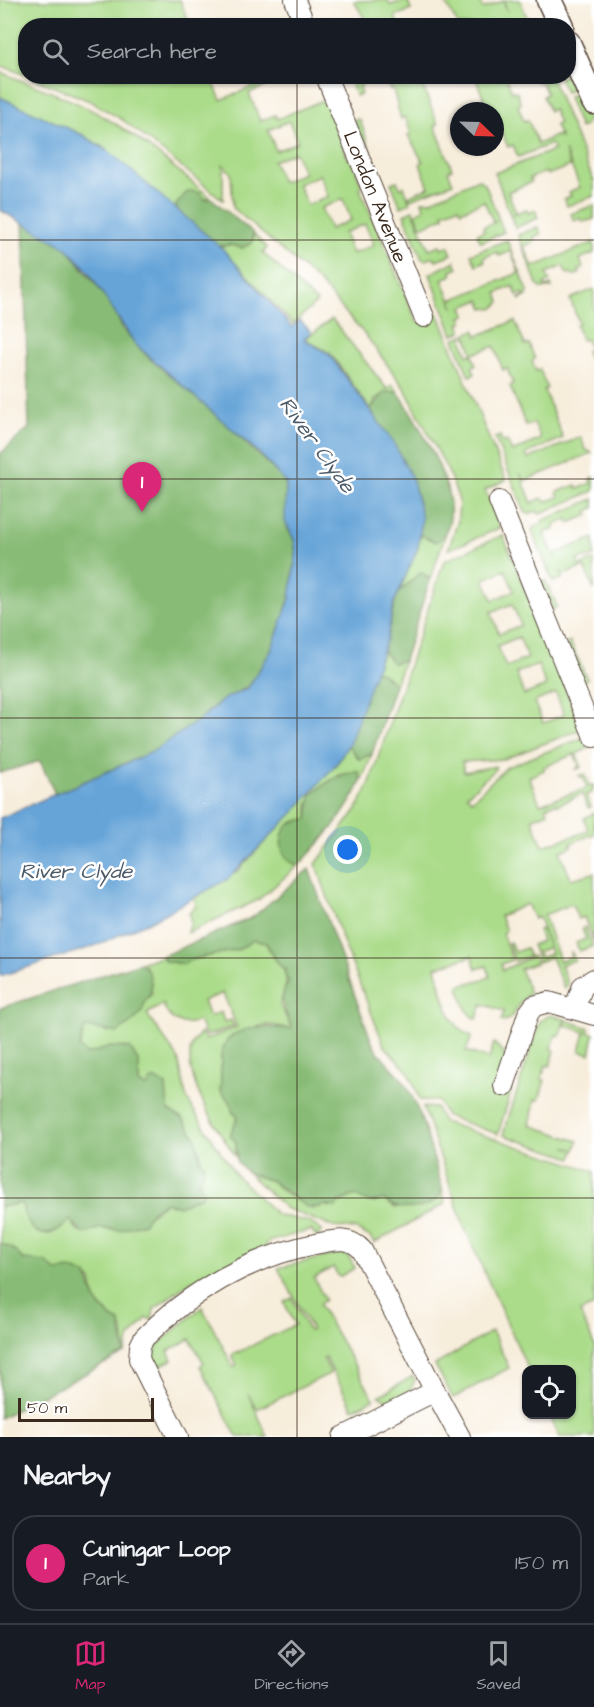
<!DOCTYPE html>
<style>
body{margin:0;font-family:"Architects Daughter",sans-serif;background:#242831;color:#f1f3f6}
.controls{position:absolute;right:18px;bottom:18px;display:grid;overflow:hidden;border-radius:12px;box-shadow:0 2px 4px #0004}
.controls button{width:54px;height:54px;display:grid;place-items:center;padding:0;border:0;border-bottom:2px solid #363941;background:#171b24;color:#f1f3f6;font:30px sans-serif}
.compass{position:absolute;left:450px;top:102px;width:54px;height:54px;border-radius:50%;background:#171b24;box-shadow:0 2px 4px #0004;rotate:113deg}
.scale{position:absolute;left:18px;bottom:15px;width:136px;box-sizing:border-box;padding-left:6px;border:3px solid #3b2a1e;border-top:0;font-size:16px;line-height:21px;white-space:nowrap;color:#3b2a1e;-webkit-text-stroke:4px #fff;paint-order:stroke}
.you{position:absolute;left:348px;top:850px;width:21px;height:21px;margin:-15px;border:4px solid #fff;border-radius:50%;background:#1a73e8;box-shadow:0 0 0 9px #1a73e833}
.badge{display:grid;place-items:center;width:39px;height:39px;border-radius:50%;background:#db2777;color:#fff;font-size:20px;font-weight:700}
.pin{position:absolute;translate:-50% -50px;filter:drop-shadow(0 2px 3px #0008)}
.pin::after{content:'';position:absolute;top:32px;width:21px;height:18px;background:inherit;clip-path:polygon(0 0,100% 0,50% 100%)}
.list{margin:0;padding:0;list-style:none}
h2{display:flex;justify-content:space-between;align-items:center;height:78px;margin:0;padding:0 24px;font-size:26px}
h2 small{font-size:20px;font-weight:400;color:#9ea1a6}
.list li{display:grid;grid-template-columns:39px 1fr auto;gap:18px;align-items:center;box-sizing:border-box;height:96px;margin:0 12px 12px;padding:0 12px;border:2px solid #363941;border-radius:24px}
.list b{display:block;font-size:22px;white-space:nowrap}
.list p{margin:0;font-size:20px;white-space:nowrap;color:#9ea1a6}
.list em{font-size:20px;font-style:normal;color:#9ea1a6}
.icon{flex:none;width:33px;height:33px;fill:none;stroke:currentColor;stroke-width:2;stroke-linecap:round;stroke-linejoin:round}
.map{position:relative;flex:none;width:594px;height:1437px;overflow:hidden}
.search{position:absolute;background:#171b24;box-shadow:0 2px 4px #0004;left:18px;right:18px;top:18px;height:66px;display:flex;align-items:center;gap:15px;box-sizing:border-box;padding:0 21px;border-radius:24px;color:#9ea1a6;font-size:22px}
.sheet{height:186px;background:#171b24}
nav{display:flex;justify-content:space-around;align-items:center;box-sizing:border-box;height:84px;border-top:2px solid #363941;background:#171b24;font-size:16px;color:#9ea1a6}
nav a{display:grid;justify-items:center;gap:3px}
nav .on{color:#db2777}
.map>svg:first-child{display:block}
.green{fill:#abdc8a;stroke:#738354;stroke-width:1.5;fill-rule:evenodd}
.forest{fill:#88bc76;stroke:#62734a;stroke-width:1.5}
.water{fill:#66a4d8;stroke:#50677b;stroke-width:1.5}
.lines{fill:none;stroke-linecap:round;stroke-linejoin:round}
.minor-casing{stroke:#57473a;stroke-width:22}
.tertiary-casing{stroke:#57473a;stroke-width:27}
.minor{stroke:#fff;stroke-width:20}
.tertiary{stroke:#fff;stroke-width:24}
.grid{fill:none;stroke:#3b2a1e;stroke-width:1.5;stroke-opacity:0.55}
.labels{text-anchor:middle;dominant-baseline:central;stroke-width:5;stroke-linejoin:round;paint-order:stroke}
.street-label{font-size:20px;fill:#3b2a1e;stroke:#fff}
.water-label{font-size:21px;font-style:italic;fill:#4c5b68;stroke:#fff}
</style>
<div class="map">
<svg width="594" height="1437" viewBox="0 0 594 1437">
<rect width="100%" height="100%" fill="#fff"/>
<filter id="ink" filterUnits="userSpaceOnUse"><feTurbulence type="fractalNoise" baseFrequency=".0167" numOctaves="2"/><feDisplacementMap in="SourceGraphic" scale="12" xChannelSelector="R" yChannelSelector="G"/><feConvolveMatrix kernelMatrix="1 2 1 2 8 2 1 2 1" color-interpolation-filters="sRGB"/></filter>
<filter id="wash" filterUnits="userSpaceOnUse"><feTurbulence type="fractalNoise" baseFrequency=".008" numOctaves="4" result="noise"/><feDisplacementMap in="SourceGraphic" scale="24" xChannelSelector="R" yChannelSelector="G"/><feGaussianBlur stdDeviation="1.35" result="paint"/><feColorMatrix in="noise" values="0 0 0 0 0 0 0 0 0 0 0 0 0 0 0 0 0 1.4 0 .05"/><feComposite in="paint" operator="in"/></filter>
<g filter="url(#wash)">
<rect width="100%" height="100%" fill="#f7eddb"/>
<!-- green -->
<g class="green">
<path d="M0,0h180l10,25 -164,1 -1,49 -25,-10z"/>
<path d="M388,0l2,5 17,-5 4,10 -16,6 3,9h-30l-14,-24z"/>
<path d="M444,0h35l4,9 20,-8 4,10 -3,-11h16l10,25h-72z"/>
<path d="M569,68l8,19 -12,5 -6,-15 9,-1z"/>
<path d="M0,72c36,15 75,27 109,48 37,22 69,51 102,78l-35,7 1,5 -77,-65 -100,-48z"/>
<path d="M29,77h182l10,23 41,-17 2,4 -15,6 11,28 15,-6 2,4 49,-20 22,60 3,-1 11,29 -2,2 57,133 21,-9 68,167 -21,10 15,38 -52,22 10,-29 1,-21 -11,-29 -43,-82 -38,-52 -49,-56 -85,-73 -2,-35 -8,-8v35l-100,-80 -33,-19zM289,121l9,21 -22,9 -8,-21zM295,152l9,21 -22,9 -9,-21zM320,175l8,22 -21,8 -9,-21zM343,199l8,21 -21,9 -9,-21zM365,224l9,21 -22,9 -8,-21z"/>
<path d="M348,77h11l3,8 -3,2 2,7 -5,2z"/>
<path d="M384,77h35l19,47 -3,2 17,43 -4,2 5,12 -43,16 -2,-3 21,-9 -9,-23 3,-2 -15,-27 3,-2 -6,-16 -4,2 -8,-30 -3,1z"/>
<path d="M475,77h31l6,15 4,-1 5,13 -3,2 6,15 4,-1 10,24 20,-9 3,4 -6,-14 4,-2 -6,-14 -4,2 -6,-15 4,-2 -6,-13 -4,1 -2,-5h16l43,105v14l-27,10 -3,-7 7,-3 -2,-4 11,-5 -15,-36 5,15 -23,9 -1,-3 -16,6 1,4 -23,10 8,20 -4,3 14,-6 2,4 7,-3 3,8 -23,10 -20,-55 59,-23 -3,-6 -33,13 -5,-12 -5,2 -18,-44 -4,1z"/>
<path d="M579,92l10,23 -4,11 -5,2 -12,-31z"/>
<path d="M357,119l3,1 11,33 -3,2 -14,-35z"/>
<path d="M478,179l7,5 19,48 -23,10 -4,-8 7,-3 -1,-4 14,-6h-4l-9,-20 -23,10 -3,-4 -15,6 1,4 -23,10 -5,-14 8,-4 -2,-8h8z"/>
<path d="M397,181l3,7 4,-2 6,17 -9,4 -10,-24z"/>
<path d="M594,205v14l-11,3 -2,-4 -7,3 -3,-7z"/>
<path d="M413,210l16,39 11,-4 1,3 7,-2 4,8 -16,6 -2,-3 -8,3 -4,-1 -18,-45z"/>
<path d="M538,227l3,7 -7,3 1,4 -11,5 9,21 61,-25v11l-14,6 3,9 -4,2 1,3 -7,3 -2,-3 -4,1 -4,-8 -17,7 4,8 -6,3 2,3 5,-2 1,3h-11l-4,-4 -19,-49z"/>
<path d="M253,233l14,15 -4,5 54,49 -24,22 -74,-78 12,-1 11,3 12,-10z"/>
<path d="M507,240l21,51 -1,5 -7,4 -1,-2 5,-2 -1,-3 -6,2 -4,-9 -16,7 3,9 -7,7 -9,-1 -4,-8 -17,7 3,8 -5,2 2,5 -4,2 3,7 -9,4 -23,-61 25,-13 3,7 -7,3 1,4 -10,4 12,29 -3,-8 68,-27 -8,-22 -12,5 -2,-4 -13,5 1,4 -9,4 -5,-11z"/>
<path d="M594,289v80l-8,-18 4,-2 -4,-10 -4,1 -6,-15 3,-2 -9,-24z"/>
<path d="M332,319l55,70 6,-4 5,7h-13l-10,8 -4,10 -41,-57 -25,-14z"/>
<path d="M515,321l10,24 4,-1 6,15 -3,2 4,10 4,-1 7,18 -3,2 19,48 -37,16 2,5 53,-22 4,12 7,4 -68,28 -4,-8 12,30 10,-5 3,4 14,-5 -2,-5 19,-7 2,4 13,-6 -1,-4 4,-2v14l-55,23 -2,-3 -8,3 -4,-2 -30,-74 5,-2 3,7 4,-2 5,11 29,-13 -7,-16 -8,3 -16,-40 3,-2 -6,-16 -4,2 -9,-24 -21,8 -7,-20 9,-4 2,6z"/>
<path d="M464,335l-1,7 5,13 4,-1 4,11 -4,2 3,7 -6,2 -15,-37z"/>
<path d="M594,499v9l-7,3 2,4 -20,8 -1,-4 -14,6 2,4 -12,4 12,27 -2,-6 40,-16v18l-17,4 2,6 15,-6v30l-10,-23 -21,8 -3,-4 3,7 -10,4 -21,-51 1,-3 9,-5v-2z"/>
<path d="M448,527l-18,53 -3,-4 -28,14 22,-55 13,5z"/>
<path d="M503,535l79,194 -78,30 -42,3 2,10 31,-6 1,3 -29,26 5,5 35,-33 78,-30 4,11 -13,6 6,13 -7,3 4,-4 -5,-12 -30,13v3l-15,7 11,27 47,-16 -4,-11 -5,-1 7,-2 5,12 4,-1 -2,8 -6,1 5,13 -3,1 -6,-14 -25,11 -1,-2 -10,4 2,5 -16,7 11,27 45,-15 -4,-13 10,-5v21l-23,9 1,3 -12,6 11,27 23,-6v68l-10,-24 -6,2 -6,-15 -28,11 16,46 11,-4v-6l4,9 -14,5 7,20 -4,3 -13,-31 -13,5 -2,-7 3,-1 2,4 10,-5 -12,-36 -5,2 -7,-15 -27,12 6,15 -4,2 10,27 -11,4 2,6 30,-14 3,7 -16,6 10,24c-12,7 -15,29 -29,28l3,-10 -22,-7 -5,15c-13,-6 -14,-20 -18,-33l31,-9 -3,-11 -11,3 -4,-13 -36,11c7,25 9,59 36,69l-6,15 23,8 5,-16 10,10 7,39 -13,42 -52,-18 -8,-15 -18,-1 -11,-27 -25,-28 -40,-101 -28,-80 41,-55 12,-24 75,-224zM505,570l9,21 -21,9 -9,-21zM512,604l9,21 -22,9 -8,-22zM519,637l9,21 -22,9 -9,-21zM538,665l8,21 -22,9 -8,-22zM556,693l8,22 -21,8 -9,-21z"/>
<path d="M545,580l12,26 -4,4 -12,-28z"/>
<path d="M570,642l17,37 -4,3 -17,-38z"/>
<path d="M383,651l10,12 11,-3 -9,25 -14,-13 -6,-1z"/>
<path d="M348,745l11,14 13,-5 -11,28v-4l-7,-6 -15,3 -31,29v15l-14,45 5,1 -41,35 -71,33 4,-10 -2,-10 7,-7 -2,-8 44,-27 100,-109z"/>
<path d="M585,927l8,19 -14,5 -3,-8 10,-4 -4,-10z"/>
<path d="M542,929l7,18 -14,6 -3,-8 10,-4 -4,-11z"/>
<path d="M253,940l13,3c14,32 29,21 14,62l12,24c-7,-1 -16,-4 -24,-4 -18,1 -45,12 -47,33 -1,11 1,21 -1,33l10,11 3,11 5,3 -7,17 5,9v15c-16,-24 -70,-101 -34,-124l3,7 32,-13 -14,-34 -20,8 6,16 12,-5 3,10 7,-2 3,6 -28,10 -7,-15c-17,6 -30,1 -36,-17l-16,10 31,44 8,38 8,15 42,64 41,40 33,7 12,9 -5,6 -6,-7 -44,12 -3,9 -63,32 -10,-2 -37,28 -2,11 -5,-2 -17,19 -5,16 -2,-24 -28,-29 -4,-20 -14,-10 -21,1c-7,-8 -19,-6 -29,-10 -9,-4 -15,-13 -26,-16l-1,-38 22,-4c2,13 11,33 27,31 8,-1 14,-9 21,-14l9,12h12l9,-4c27,7 46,-9 66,-26l6,3 30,-9 2,-5 -6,-9 5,-9 -3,-23 -32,-40v-8l-29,-19c-1,-20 1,-22 -14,-36l-38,7 -8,-6 6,-21 37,2 30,-36 -6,-26 -6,-4 22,-7 3,5 19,3 6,-4 50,-11z"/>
<path d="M510,942l5,10 11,-4 3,8 -14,5 -7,-18z"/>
<path d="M550,1015l15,4 -6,17 -3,-1 -5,14 4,2 -5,15 -4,-1 -5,14 4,1 -6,20h-4l-5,25 48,16 -3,9 -10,-3 10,3 -3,8 -69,-23 37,-114z"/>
<path d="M566,1020l23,8 -1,4 6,2 -4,20 -10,-3 5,-19 -21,-7z"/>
<path d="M423,1107l13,1 7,14 151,49v135l-14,6 14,33v92h-34l-11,-22 23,-1v-44l-44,-1 -63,-140z"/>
<path d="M248,1173l24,8 15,14 26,14 10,-5 6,3 26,-12 19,8 10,-4 11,9 47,-16v-4l3,16 -71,39 -4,-6 -14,-8 -23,-2 -48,-19z"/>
<path d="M341,1253l8,4 6,11 -16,9 -6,-10 -19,11 11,22 -6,4 55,95 -21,10 -28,-52 -2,1 8,15 -74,36 -9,-15 20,43h-31l-37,-71 4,-3 -14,-24 -22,12 4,9 -15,7 -4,-9 4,-13 45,-38 32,61 3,-2 -5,-11 63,-30 -11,-23 8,-4 17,33 3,-1 -34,-62z"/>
<path d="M492,1331l17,37 -56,30 -18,-33z"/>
<path d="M413,1376l2,4 -5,11 -20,10 -11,-5z"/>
</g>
<!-- forest -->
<g class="forest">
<path d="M191,191l9,2 5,7 6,-2 42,35 -1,10 -10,5 -11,-3 -12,1c-13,-10 -39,-25 -43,-41l10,-12z"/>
<path d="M23,221l44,27 43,54 13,27 27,30 65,54 63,61 8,10 1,43 7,13 2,13 -6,45 -19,53 -18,32 -42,25 -9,10 -50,34 -96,44 -16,-35 -40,12v-319l29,-26z"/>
<path d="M385,392h13l6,9c18,31 72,113 32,141l-16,-7 -47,-113 -2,-14z"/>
<path d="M421,572l9,8 -26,80 -11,3 -10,-12 14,-57z"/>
<path d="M375,671l6,1 14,13 -23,69 -13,5 -11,-14z"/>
<path d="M354,772h5l2,10c-14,31 -38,58 -62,83 -18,-2 -24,-28 -10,-40 4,-4 12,-5 19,-6l3,-24c13,-11 25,-20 43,-23z"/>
<path d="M309,869l62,171c8,19 27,29 36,47 17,30 25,68 35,101 0,22 -47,27 -58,11 -12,4 -19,4 -29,-4l-16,7 -3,5 -13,-2 -3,2 -12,1 -36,-27 -24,-8 -11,-11 -1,-20 -6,-6 8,-20 -5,-3 -3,-11 -10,-11c2,-12 0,-21 1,-33 2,-36 47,-32 71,-29 -6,-19 -17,-28 -3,-47l-4,-6v-7l-6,-4 -13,-22 -13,-3 -13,9 -50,11 -6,4 -19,-3 -3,-5 91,-39z"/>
<path d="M140,963c12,8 16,30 4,39 1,14 -17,23 -27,31l-32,-6 -6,21 8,6 24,-7 19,1 9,15v20l8,5 3,-7 6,-2 10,7 2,24 15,9 13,19 4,21 4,6 -1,8 -5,9 6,9 -2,5 -23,10 -13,-4 -14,9 -8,12 -24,7 -20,-2 -16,6 -14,-14c-6,4 -10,10 -17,12 -20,9 -29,-14 -31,-29l-22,4v-199z"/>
<path d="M0,1243l13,6 11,11 22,2 10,9 14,-2 17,6 8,25 15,17 10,5 5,31 -125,65z"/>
</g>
<!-- water -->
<path class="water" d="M0,97l83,38 29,19 111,95 69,78 8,-7 11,12 -7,7 25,15 63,86 21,40 9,38 -4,30 -24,55 -7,35 -37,104 -12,20 -44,50 -66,67 -79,43 -57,25 -92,29v-158l152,-66 50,-34 22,-19 24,-11 23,-37 19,-53 6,-45 -2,-13 -9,-19 1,-37 -8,-10 -19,-21 -124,-109 -47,-73 -21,-23 -67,-38z"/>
</g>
<g filter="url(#ink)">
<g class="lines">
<!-- minor casing -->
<g class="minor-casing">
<g id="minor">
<path d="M295,0l10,26"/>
<path d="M326,76l98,241"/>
<path d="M499,501l95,236"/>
<path d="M574,1009l9,-23 11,-7"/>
<path d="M504,1086l24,-72 6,-8 15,-4 45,13"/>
<path d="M178,1437l-39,-78 1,-13 4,-8c46,-47 107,-81 171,-94 17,-3 34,-9 47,6l73,141"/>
<path d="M343,1437l92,-46 25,46"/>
</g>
</g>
<!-- tertiary casing -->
<g class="tertiary-casing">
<g id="tertiary">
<path d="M549,0l12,26"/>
<path d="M568,43l26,59"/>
</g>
</g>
<!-- minor -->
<use href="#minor" class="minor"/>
<!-- tertiary -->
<use href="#tertiary" class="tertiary"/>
</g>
</g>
<!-- grid -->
<path class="grid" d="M297,0v26M297,76v1361M0,240h594M0,479h594M0,718h594M0,958h594M0,1198h594"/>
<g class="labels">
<!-- street labels -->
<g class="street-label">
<text transform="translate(375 197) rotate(68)">London Avenue</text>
</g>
<!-- water labels -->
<g class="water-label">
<text transform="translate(317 445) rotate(54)">River Clyde</text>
<text x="76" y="871">River Clyde</text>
</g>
</g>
</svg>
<div class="controls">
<button><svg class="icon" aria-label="locate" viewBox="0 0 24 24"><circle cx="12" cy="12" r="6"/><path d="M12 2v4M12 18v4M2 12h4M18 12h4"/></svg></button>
</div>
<svg class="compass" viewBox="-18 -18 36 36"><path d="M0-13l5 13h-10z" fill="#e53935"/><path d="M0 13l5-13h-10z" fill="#9ea1a6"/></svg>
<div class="scale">50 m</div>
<div class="you"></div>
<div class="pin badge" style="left:142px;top:512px">1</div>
<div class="search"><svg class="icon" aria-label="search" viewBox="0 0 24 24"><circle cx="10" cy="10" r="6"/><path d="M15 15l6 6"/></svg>Search here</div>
</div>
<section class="sheet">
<h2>Nearby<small></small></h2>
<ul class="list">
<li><span class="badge">1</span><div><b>Cuningar Loop</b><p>Park</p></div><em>150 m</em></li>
</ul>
</section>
<nav>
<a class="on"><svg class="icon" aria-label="map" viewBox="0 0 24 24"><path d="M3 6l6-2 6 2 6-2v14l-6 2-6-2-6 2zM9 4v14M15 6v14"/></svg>Map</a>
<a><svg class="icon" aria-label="directions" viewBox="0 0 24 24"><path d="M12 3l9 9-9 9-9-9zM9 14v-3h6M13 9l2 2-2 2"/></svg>Directions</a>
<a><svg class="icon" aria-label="saved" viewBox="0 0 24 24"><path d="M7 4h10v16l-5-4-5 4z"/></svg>Saved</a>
</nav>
